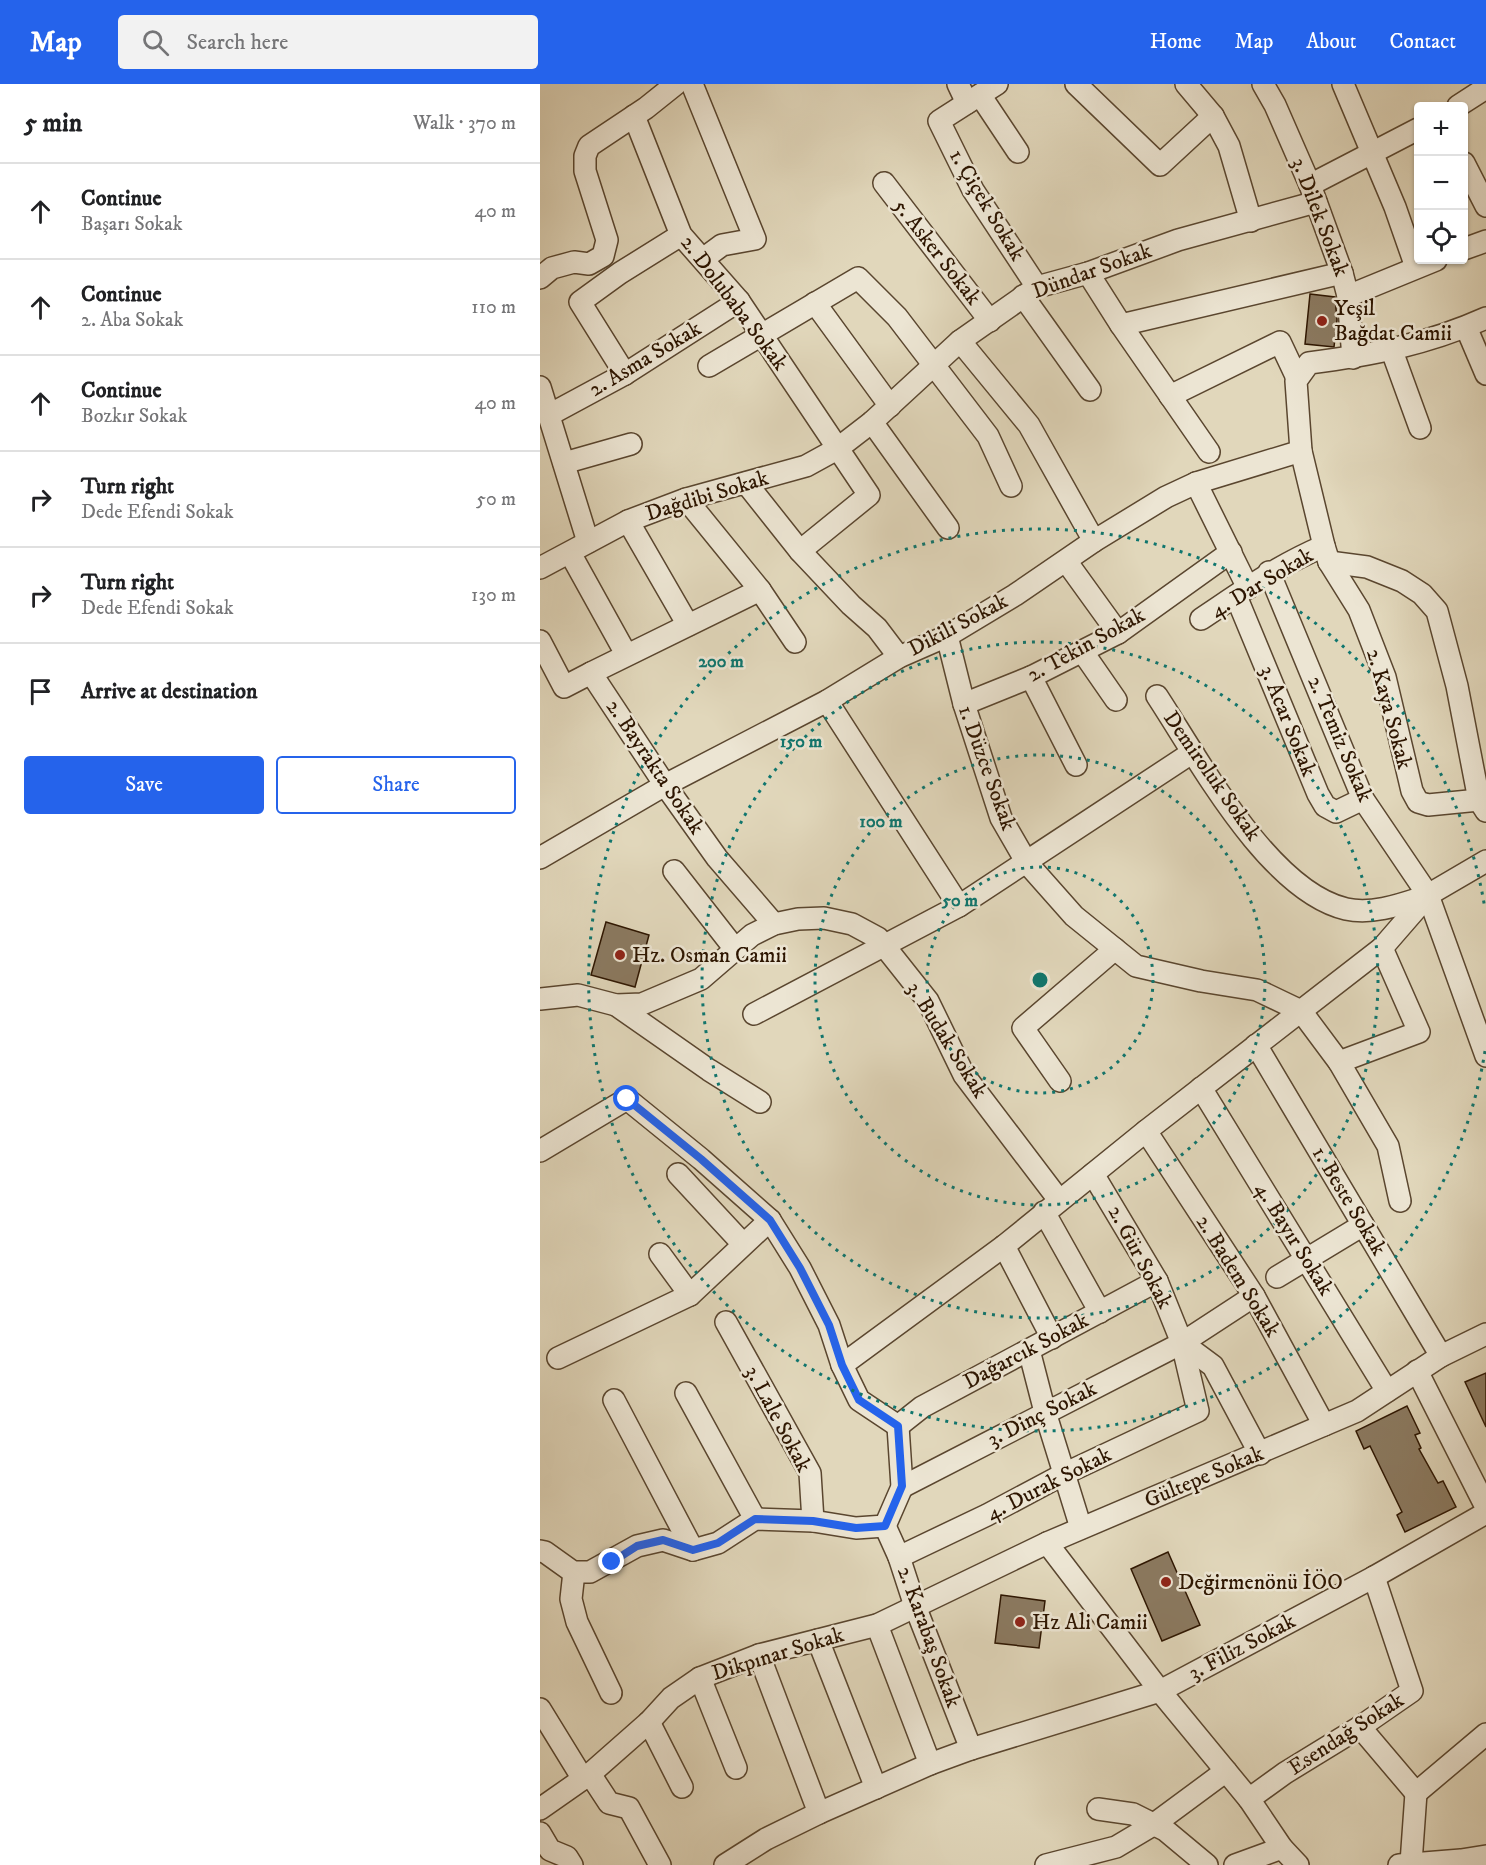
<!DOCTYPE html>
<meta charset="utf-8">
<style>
body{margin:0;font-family:"IM FELL DW Pica",serif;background:#f2f2f2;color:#202124}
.controls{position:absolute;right:18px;top:18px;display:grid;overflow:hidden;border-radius:6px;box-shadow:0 2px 4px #0004}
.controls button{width:54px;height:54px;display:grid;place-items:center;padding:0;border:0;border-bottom:2px solid #e0e0e0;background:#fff;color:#202124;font:30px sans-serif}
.stop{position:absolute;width:18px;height:18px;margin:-14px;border:4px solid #2563eb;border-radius:50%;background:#fff}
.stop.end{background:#2563eb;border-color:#fff;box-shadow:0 2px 6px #0008}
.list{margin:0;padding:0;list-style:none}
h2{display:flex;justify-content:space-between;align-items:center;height:78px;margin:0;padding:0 24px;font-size:26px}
h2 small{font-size:20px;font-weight:400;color:#757577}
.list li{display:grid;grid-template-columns:39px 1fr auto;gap:18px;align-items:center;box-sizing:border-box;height:96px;padding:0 24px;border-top:2px solid #e0e0e0}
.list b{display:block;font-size:22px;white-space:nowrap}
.list p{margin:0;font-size:20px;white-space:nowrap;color:#757577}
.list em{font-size:20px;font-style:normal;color:#757577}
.actions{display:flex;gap:12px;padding:18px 24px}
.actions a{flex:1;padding:14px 0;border:2px solid #2563eb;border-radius:6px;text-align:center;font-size:21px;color:#2563eb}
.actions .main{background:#2563eb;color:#fff}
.icon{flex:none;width:33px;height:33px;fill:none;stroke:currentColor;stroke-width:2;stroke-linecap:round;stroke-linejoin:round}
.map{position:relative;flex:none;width:946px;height:1781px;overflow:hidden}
header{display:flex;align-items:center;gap:36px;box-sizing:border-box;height:84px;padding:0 30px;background:#2563eb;color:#fff}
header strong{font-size:28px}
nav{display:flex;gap:33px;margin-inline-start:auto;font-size:21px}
.search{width:420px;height:54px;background:#f2f2f2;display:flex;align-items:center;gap:15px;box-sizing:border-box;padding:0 21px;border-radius:6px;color:#757577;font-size:22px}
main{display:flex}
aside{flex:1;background:#fff}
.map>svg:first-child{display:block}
.building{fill:#8b7a61;stroke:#2d1500;stroke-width:1.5}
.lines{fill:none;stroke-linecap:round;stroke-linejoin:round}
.minor-casing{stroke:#5a462f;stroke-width:24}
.minor{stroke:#ece5d3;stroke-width:21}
.route{stroke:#2563eb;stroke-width:8}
.ring{fill:none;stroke:#0f766e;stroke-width:3;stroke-dasharray:3 6}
.poi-dot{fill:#8f2418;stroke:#ece5d3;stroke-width:2}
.labels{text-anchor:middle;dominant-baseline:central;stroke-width:5;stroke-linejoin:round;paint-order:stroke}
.street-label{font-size:22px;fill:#2d1500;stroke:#ece5d3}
.poi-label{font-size:22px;fill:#2d1500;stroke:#ece5d3;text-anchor:start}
.centre{fill:#0f766e;stroke:#ece5d3;stroke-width:3}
.ring-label{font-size:18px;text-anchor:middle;font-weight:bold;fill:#0f766e;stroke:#ece5d3;stroke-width:5;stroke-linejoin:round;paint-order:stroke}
</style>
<header>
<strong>Map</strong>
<div class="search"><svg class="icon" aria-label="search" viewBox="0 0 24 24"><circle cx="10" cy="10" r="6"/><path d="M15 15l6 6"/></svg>Search here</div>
<nav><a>Home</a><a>Map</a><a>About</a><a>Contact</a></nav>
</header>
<main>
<aside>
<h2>5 min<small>Walk · 370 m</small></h2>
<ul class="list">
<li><svg class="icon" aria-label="ahead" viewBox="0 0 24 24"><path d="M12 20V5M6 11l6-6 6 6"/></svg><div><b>Continue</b><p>Başarı Sokak</p></div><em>40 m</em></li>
<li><svg class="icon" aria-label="ahead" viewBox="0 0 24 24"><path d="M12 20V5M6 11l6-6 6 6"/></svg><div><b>Continue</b><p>2. Aba Sokak</p></div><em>110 m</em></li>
<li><svg class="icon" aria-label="ahead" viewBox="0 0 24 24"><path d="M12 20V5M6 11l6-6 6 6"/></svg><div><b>Continue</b><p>Bozkır Sokak</p></div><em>40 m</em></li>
<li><svg class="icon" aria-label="right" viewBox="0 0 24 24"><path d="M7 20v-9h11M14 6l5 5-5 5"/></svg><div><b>Turn right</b><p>Dede Efendi Sokak</p></div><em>50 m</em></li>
<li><svg class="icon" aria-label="right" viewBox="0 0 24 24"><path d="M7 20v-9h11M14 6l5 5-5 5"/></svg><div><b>Turn right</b><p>Dede Efendi Sokak</p></div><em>130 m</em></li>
<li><svg class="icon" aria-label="arrive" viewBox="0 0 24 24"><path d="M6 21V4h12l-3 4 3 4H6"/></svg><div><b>Arrive at destination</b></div></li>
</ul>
<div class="actions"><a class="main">Save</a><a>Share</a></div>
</aside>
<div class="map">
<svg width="946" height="1781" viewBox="0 0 946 1781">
<rect width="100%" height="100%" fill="#e1d7bb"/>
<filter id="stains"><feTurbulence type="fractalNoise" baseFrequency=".00333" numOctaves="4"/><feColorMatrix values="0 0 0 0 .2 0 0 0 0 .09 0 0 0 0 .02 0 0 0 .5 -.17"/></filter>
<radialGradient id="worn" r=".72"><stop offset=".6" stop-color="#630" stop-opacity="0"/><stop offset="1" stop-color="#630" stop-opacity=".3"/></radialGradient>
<!-- building -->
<g class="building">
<path d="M770,210l25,3 2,23 -3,27 -29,-3z"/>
<path d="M66,838l43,13 -14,52 -44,-12z"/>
<path d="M946,1289v54l-21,-45z"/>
<path d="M867,1322l13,27 -5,2 6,13 -2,1 19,34 5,-2 13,26 -51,25 -8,-17 5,-3 -32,-66 -6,3 -8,-18z"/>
<path d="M628,1468l32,73 -38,16 -31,-72z"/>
<path d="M461,1511l44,6 -6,47 -44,-5z"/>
</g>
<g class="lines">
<!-- minor casing -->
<g class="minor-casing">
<g id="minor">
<path d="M152,0l63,155 -33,6 -19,14"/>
<path d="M418,0l9,19"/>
<path d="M457,0l-58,37 34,69 64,97"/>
<path d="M536,0l84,81 53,-49"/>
<path d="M646,0l27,32 16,30 22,75"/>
<path d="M723,0l12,21 35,80 32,88 6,23 5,62"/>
<path d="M803,0l52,123 21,60"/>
<path d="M440,11l38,57"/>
<path d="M918,22l28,-18"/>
<path d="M94,32l47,119 58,66 130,194 -69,56"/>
<path d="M924,79l22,43"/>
<path d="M344,99l106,138"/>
<path d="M770,101l108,-56"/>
<path d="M924,165l22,-8"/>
<path d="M548,189l33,52 88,127"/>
<path d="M0,194l12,-10 22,-6 15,2 14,-8 4,-16 -22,-69v-15l4,-10 57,-38 30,-24"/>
<path d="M483,212l67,94"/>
<path d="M808,212l88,-36"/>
<path d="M275,219l75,103"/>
<path d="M581,241l221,-52"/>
<path d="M926,243l20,47"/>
<path d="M420,257l69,84 65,116"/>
<path d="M852,267l28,77"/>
<path d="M169,282l149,-88 39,39 91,119 23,50"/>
<path d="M85,290l-45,-72 40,-29 61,-38"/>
<path d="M0,303l48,155"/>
<path d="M630,312l110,-54 17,36"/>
<path d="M9,331l76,-41 114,-73"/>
<path d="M332,338l76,106"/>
<path d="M761,367l23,95 5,16 30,48 26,67 27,114 6,11 10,3 51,-5"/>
<path d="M24,379l67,-19"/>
<path d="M206,399l54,68 51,54 26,23 22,29"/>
<path d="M656,399l52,105"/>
<path d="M146,415l74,91 35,52"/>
<path d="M88,437l60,104"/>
<path d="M30,469l56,101"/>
<path d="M526,477l52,72"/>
<path d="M789,478l38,5 35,14 20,13 15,17 20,75 22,114 7,11"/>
<path d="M0,484l88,-47 58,-22 120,-33 31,-17 35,-27 88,-81 77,-54 51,-14 90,-33 138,-38"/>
<path d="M729,488l94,227 65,96 58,161"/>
<path d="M696,512l82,198 7,12 11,6 27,-13"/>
<path d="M661,535c42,-28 76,-53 123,-73"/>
<path d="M407,552l17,68 37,114 26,45 47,53 62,50 65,15 56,9 44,21 38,51 80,-30 -37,-84"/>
<path d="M0,557l24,46 27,-14 74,112 52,73 57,66"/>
<path d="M542,567l34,49"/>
<path d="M51,589l169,-83"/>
<path d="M491,593l45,88"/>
<path d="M617,612c42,64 112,195 189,213 27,6 56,-5 81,-13"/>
<path d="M287,617l132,205"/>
<path d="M424,620l67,-27 87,-44 113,-81"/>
<path d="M0,774l125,-73 162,-84 72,-44 48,-21 68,-41 79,-54 72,-44 30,-14 105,-32 -5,-70 13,-18c63,-8 119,-19 177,-45"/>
<path d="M134,787l61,78"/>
<path d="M0,915l38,-4 38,10 26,-1 59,-25 51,-44 22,-11 24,-5 26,-1 28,6 26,14 50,63 36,74 95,125"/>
<path d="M76,921l93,65 51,32"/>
<path d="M214,930l205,-108 234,-154"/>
<path d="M716,961l185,311"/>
<path d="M799,978l49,84 12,55"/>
<path d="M520,997l-37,-53 92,-79"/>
<path d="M661,1004l186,303"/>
<path d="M606,1047l108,165 70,129"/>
<path d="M0,1067l87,-52 74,60 69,61 30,48 29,57 13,40 17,35 39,26"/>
<path d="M138,1090l65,70"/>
<path d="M504,1128l56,100"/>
<path d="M464,1162l48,92"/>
<path d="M120,1170l30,41"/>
<path d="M737,1193l86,-52"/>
<path d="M186,1238l84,151 3,48"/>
<path d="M642,1259l31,23 47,88"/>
<path d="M489,1266l16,62 36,116"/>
<path d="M18,1274l132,-63 80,-75"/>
<path d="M302,1281l162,-119 142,-115 236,-183 46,-53 58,-34"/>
<path d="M877,1287l69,136"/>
<path d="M146,1309l69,126"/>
<path d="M74,1316l79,150"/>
<path d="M358,1342l24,-19 235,-126"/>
<path d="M362,1403l280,-144 72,-47"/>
<path d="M345,1442l14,31 16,49 56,143"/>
<path d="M507,1459l113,148 214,-114 112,-64"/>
<path d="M0,1467l5,1 28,20h17l47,-26 26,-6 30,10 25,-7 37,-24 58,2 43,7 29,-2 17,-39 -4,-61"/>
<path d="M359,1473l88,-42 77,-41 134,-63 -16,-68 -25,-62 -64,-107"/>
<path d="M34,1488l-3,27 6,23 34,71"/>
<path d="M337,1541l53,139"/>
<path d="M278,1556l58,148"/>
<path d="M219,1571l60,158"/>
<path d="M160,1594l36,90"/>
<path d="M0,1625l43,70"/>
<path d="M109,1638l33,65"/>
<path d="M820,1643l56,66 70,-59"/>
<path d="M50,1690l19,29 20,5 31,57"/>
<path d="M0,1725l50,-35 59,-52 22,-24 29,-20 59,-23 118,-30 170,-82 310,-132 84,-55 45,-22"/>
<path d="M558,1725l35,5 32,16 42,35"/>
<path d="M0,1749l10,17 17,7 5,8"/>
<path d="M871,1779l5,-70"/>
<path d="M185,1781l41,-26 53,-26 111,-49 41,-15 189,-58 89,108"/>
<path d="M506,1781l70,-18 37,-22 73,-54"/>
<path d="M695,1781l47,-17"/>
<path d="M758,1781l-16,-17 -33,-49 36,-26 75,-46 52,-36 -38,-114"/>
<path d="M859,1781l62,-5 25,-4"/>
</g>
</g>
<!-- minor -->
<use href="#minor" class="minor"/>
</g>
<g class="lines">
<!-- route -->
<path class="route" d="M72,1478l25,-16 26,-6 30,10 25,-7 37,-24 58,2 43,7 29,-2 17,-40 -4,-60 -39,-26 -17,-35 -13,-40 -29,-57 -30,-48 -69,-61 -74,-60"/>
</g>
<!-- distance rings -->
<g class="ring">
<circle cx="500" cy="896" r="113"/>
<circle cx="500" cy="896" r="225"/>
<circle cx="500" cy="896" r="338"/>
<path d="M945 967A451 451 0 1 1 945 825"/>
</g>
<!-- markers -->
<g class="poi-dot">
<circle cx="782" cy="237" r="6"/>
<circle cx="80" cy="871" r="6"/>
<circle cx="626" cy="1498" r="6"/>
<circle cx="480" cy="1538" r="6"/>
</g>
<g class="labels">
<!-- street labels -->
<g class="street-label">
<text transform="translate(447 121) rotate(59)">1. Çiçek Sokak</text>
<text transform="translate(780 133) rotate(69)">3. Dilek Sokak</text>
<text transform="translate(397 168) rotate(52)">5. Asker Sokak</text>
<text transform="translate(552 187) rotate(-20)">Dündar Sokak</text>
<text transform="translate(194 219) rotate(53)">2. Dolubaba Sokak</text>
<text transform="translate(105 275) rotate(-31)">2. Asma Sokak</text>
<text transform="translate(167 412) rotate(-17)">Dağdibi Sokak</text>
<text transform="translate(722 499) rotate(-31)">4. Dar Sokak</text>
<text transform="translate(418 541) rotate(-28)">Dikili Sokak</text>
<text transform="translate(546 561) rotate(-29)">2. Tekin Sokak</text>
<text transform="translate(849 625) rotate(75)">2. Kaya Sokak</text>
<text transform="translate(748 637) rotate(68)">3. Acar Sokak</text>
<text transform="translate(800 655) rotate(67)">2. Temiz Sokak</text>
<text transform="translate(115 683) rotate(56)">2. Bayrakta Sokak</text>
<text transform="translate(447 684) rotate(70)">1. Düzce Sokak</text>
<text transform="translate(672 692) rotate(55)">Demiroluk Sokak</text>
<text transform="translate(407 956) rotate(58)">3. Budak Sokak</text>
<text transform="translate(809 1117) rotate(59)">1. Beste Sokak</text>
<text transform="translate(754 1155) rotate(58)">4. Bayır Sokak</text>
<text transform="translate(600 1173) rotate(62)">2. Gür Sokak</text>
<text transform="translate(698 1192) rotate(58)">2. Badem Sokak</text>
<text transform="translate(486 1267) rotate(-28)">Dağarcık Sokak</text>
<text transform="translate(502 1330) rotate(-27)">3. Dinç Sokak</text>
<text transform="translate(238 1335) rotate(62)">3. Lale Sokak</text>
<text transform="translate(664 1393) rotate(-23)">Gültepe Sokak</text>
<text transform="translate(509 1400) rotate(-27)">4. Durak Sokak</text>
<text transform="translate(389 1553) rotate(70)">2. Karabaş Sokak</text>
<text transform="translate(702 1563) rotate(-28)">3. Filiz Sokak</text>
<text transform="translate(238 1570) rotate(-17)">Dikpınar Sokak</text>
<text transform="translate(806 1650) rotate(-33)">Esendağ Sokak</text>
</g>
<!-- poi labels -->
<g class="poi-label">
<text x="794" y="224">Yeşil<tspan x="794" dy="25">Bağdat Camii</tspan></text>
<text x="92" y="871">Hz. Osman Camii</text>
<text x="638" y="1498">Değirmenönü İÖO</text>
<text x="492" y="1538">Hz Ali Camii</text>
</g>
</g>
<circle cx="500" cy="896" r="9" class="centre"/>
<g class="ring-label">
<text x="181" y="583">200 m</text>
<text x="261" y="663">150 m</text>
<text x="341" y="743">100 m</text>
<text x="420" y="822">50 m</text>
</g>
<rect width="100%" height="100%" filter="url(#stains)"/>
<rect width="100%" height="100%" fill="url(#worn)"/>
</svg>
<div class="controls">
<button>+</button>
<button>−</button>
<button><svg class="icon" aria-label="locate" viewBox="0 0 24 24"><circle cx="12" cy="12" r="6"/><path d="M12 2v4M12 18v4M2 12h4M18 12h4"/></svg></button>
</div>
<div class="stop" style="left:87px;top:1015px"></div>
<div class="stop end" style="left:72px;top:1478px"></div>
</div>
</main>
